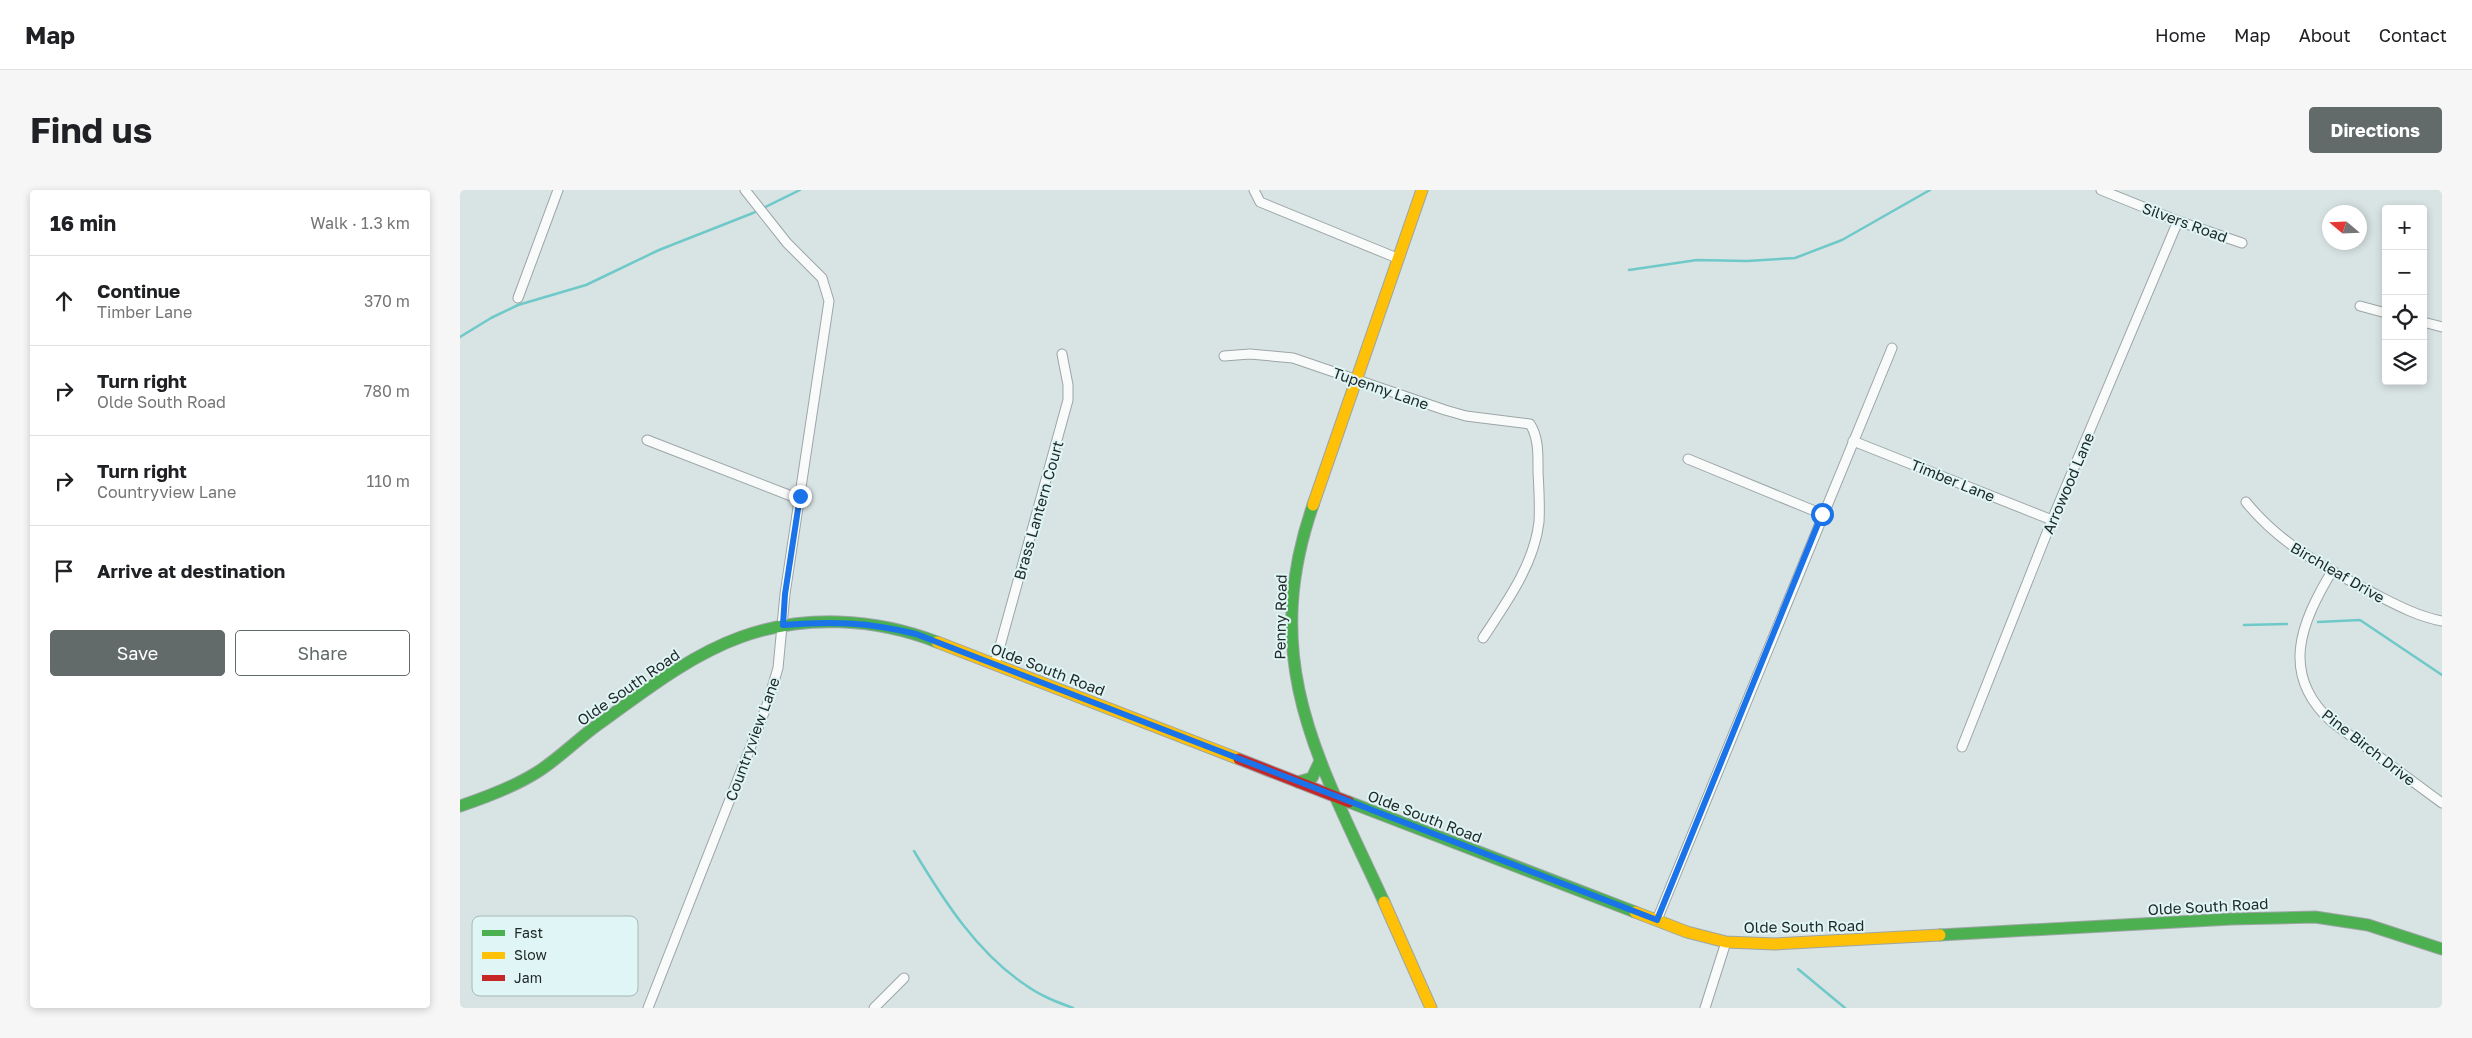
<!DOCTYPE html>
<meta charset="utf-8">
<style>
body{margin:0;font-family:"Golos Text",sans-serif;background:#f6f6f6;color:#202124}
.controls{position:absolute;right:15px;top:15px;display:grid;overflow:hidden;border-radius:5px;box-shadow:0 2px 8px #0003}
.controls button{width:45px;height:45px;display:grid;place-items:center;padding:0;border:0;border-bottom:1px solid #e0e0e0;background:#fff;color:#202124;font:25px sans-serif}
.compass{position:absolute;left:1862px;top:15px;width:45px;height:45px;border-radius:50%;background:#fff;box-shadow:0 2px 8px #0003;rotate:289deg}
.stop{position:absolute;width:15px;height:15px;margin:-11px;border:4px solid #1a73e8;border-radius:50%;background:#fff}
.stop.end{background:#1a73e8;border-color:#fff;box-shadow:0 1px 5px #0008}
.list{margin:0;padding:0;list-style:none}
h2{display:flex;justify-content:space-between;align-items:center;height:65px;margin:0;padding:0 20px;font-size:21px}
h2 small{font-size:16px;font-weight:400;color:#757577}
.list li{display:grid;grid-template-columns:32px 1fr auto;gap:15px;align-items:center;box-sizing:border-box;height:90px;padding:0 20px;border-top:1px solid #e0e0e0}
.list b{display:block;font-size:19px;white-space:nowrap}
.list p{margin:0;font-size:16px;white-space:nowrap;color:#757577}
.list em{font-size:16px;font-style:normal;color:#757577}
.actions{display:flex;gap:10px;padding:15px 20px}
.actions a{flex:1;padding:11px 0;border:1px solid #626b6a;border-radius:5px;text-align:center;font-size:18px;color:#626b6a}
.actions .main{background:#626b6a;color:#fff}
.icon{flex:none;width:28px;height:28px;fill:none;stroke:currentColor;stroke-width:2;stroke-linecap:round;stroke-linejoin:round}
.map{position:relative;flex:none;width:1982px;height:818px;overflow:hidden;border-radius:5px}
header{display:flex;align-items:center;gap:30px;box-sizing:border-box;height:70px;padding:0 25px;background:#fff;border-bottom:1px solid #e0e0e0}
header strong{font-size:24px}
nav{display:flex;gap:28px;margin-inline-start:auto;font-size:18px}
.intro{display:flex;align-items:center;justify-content:space-between;box-sizing:border-box;height:120px;padding:0 30px}
h1{margin:0;font-size:35px}
.button{padding:12px 22px;border-radius:5px;background:#626b6a;color:#fff;font-size:18px;font-weight:700}
main{display:flex;gap:30px;padding:0 30px}
aside{flex:1;background:#fff;border-radius:5px;box-shadow:0 2px 8px #0003}
.map>svg:first-child{display:block}
.lines{fill:none;stroke-linecap:round;stroke-linejoin:round}
.stream{stroke:#70c9c9;stroke-width:2.5}
.street-casing{stroke:#9da5a5;stroke-width:11}
.fast-casing{stroke:#9da5a5;stroke-width:13}
.slow-casing{stroke:#9da5a5;stroke-width:13}
.jam-casing{stroke:#9da5a5;stroke-width:13}
.street{stroke:#f9fbfb;stroke-width:9}
.fast{stroke:#4caf50;stroke-width:11}
.slow{stroke:#ffc107;stroke-width:11}
.jam{stroke:#c62828;stroke-width:11}
.route{stroke:#1a73e8;stroke-width:6}
.labels{text-anchor:middle;dominant-baseline:central;stroke-width:4;stroke-linejoin:round;paint-order:stroke}
.street-label{font-size:15px;fill:#222a29;stroke:#e0f5f5}
.key{fill:#e0f5f5;stroke:#a7b8b8;stroke-width:1}
.key-label{font-size:14px;fill:#222a29}
</style>
<header>
<strong>Map</strong>
<nav><a>Home</a><a>Map</a><a>About</a><a>Contact</a></nav>
</header>
<div class="intro"><h1>Find us</h1><a class="button">Directions</a></div>
<main>
<aside>
<h2>16 min<small>Walk · 1.3 km</small></h2>
<ul class="list">
<li><svg class="icon" aria-label="ahead" viewBox="0 0 24 24"><path d="M12 20V5M6 11l6-6 6 6"/></svg><div><b>Continue</b><p>Timber Lane</p></div><em>370 m</em></li>
<li><svg class="icon" aria-label="right" viewBox="0 0 24 24"><path d="M7 20v-9h11M14 6l5 5-5 5"/></svg><div><b>Turn right</b><p>Olde South Road</p></div><em>780 m</em></li>
<li><svg class="icon" aria-label="right" viewBox="0 0 24 24"><path d="M7 20v-9h11M14 6l5 5-5 5"/></svg><div><b>Turn right</b><p>Countryview Lane</p></div><em>110 m</em></li>
<li><svg class="icon" aria-label="arrive" viewBox="0 0 24 24"><path d="M6 21V4h12l-3 4 3 4H6"/></svg><div><b>Arrive at destination</b></div></li>
</ul>
<div class="actions"><a class="main">Save</a><a>Share</a></div>
</aside>
<div class="map">
<svg width="1982" height="818" viewBox="0 0 1982 818">
<rect width="100%" height="100%" fill="#d8e3e3"/>
<g class="lines">
<!-- stream -->
<g class="stream">
<path d="M1169,80l68,-10 50,1 48,-3 47,-18 88,-50"/>
<path d="M0,147l31,-19 27,-13 68,-20 73,-35 94,-37 47,-23"/>
<path d="M1858,432l42,-2 82,55"/>
<path d="M1784,435l43,-1"/>
<path d="M454,661c30,50 64,103 113,135 14,10 30,16 46,22"/>
<path d="M1338,779l47,39"/>
</g>
<!-- street casing -->
<g class="street-casing">
<g id="street">
<path d="M794,0l6,12 137,56"/>
<path d="M1641,0l77,31 64,22"/>
<path d="M58,108l40,-108"/>
<path d="M1900,116l26,7"/>
<path d="M1963,132l19,5"/>
<path d="M764,166l26,-2 43,4 152,52 21,6 64,8c9,14 8,32 8,48 1,17 2,33 1,50 -5,43 -33,81 -56,116"/>
<path d="M187,250l152,59"/>
<path d="M1393,251l199,79"/>
<path d="M1228,269l134,55"/>
<path d="M1786,312c33,41 76,64 121,88 24,12 48,26 75,31"/>
<path d="M1872,381c-31,52 -53,103 0,151l110,81"/>
<path d="M535,474l73,-264v-15l-6,-31"/>
<path d="M1502,557l90,-227 126,-299"/>
<path d="M1197,730l235,-572"/>
<path d="M188,818l119,-303 11,-37 7,-74 44,-293 -7,-23 -35,-35 -42,-53"/>
<path d="M414,818l30,-30"/>
<path d="M1245,818l21,-66"/>
</g>
</g>
<!-- fast casing -->
<g class="fast-casing">
<g id="fast">
<path d="M853,315c-55,159 7,257 71,397"/>
<path d="M838,592l14,-4 8,-17"/>
<path d="M889,612l286,110"/>
<path d="M0,616c27,-9 56,-20 79,-35 20,-13 38,-31 57,-45 45,-32 92,-70 145,-89 63,-23 134,-19 196,5"/>
<path d="M1480,745l291,-16 84,-2 53,8 74,24"/>
</g>
</g>
<!-- slow casing -->
<g class="slow-casing">
<g id="slow">
<path d="M853,315l109,-315"/>
<path d="M477,452l302,117"/>
<path d="M924,712l47,106"/>
<path d="M1175,722l52,20 39,10 49,2 165,-9"/>
</g>
</g>
<!-- jam casing -->
<g class="jam-casing">
<path id="jam" d="M779,569l110,43"/>
</g>
<!-- street -->
<use href="#street" class="street"/>
<!-- fast -->
<use href="#fast" class="fast"/>
<!-- slow -->
<use href="#slow" class="slow"/>
<!-- jam -->
<use href="#jam" class="jam"/>
</g>
<g class="lines">
<!-- route -->
<path class="route" d="M340,306l-15,98 -2,31c49,-4 84,-3 133,9l741,286 165,-406"/>
</g>
<g class="labels">
<!-- street labels -->
<g class="street-label">
<text transform="translate(1725 32) rotate(20)">Silvers Road</text>
<text transform="translate(921 198) rotate(19)">Tupenny Lane</text>
<text transform="translate(1493 290) rotate(22)">Timber Lane</text>
<text transform="translate(1608 293) rotate(-67)">Arrowood Lane</text>
<text transform="translate(578 320) rotate(-74)">Brass Lantern Court</text>
<text transform="translate(1878 382) rotate(30)">Birchleaf Drive</text>
<text transform="translate(820 427) rotate(-89)">Penny Road</text>
<text transform="translate(588 479) rotate(21)">Olde South Road</text>
<text transform="translate(168 497) rotate(-35)">Olde South Road</text>
<text transform="translate(292 549) rotate(-70)">Countryview Lane</text>
<text transform="translate(1909 557) rotate(38)">Pine Birch Drive</text>
<text transform="translate(965 626) rotate(21)">Olde South Road</text>
<text transform="translate(1748 716) rotate(-3)">Olde South Road</text>
<text transform="translate(1344 736) rotate(-1)">Olde South Road</text>
</g>
</g>
<!-- legend -->
<rect x="12" y="726" width="166" height="80" rx="8" class="key"/>
<rect x="22" y="740" width="23" height="6" fill="#4caf50"/>
<rect x="22" y="762" width="23" height="7" fill="#ffc107"/>
<rect x="22" y="785" width="23" height="6" fill="#c62828"/>
<g class="key-label">
<text x="54" y="748">Fast</text>
<text x="54" y="770">Slow</text>
<text x="54" y="793">Jam</text>
</g>
</svg>
<div class="controls">
<button>+</button>
<button>−</button>
<button><svg class="icon" aria-label="locate" viewBox="0 0 24 24"><circle cx="12" cy="12" r="6"/><path d="M12 2v4M12 18v4M2 12h4M18 12h4"/></svg></button>
<button><svg class="icon" aria-label="layers" viewBox="0 0 24 24"><path d="M12 4l9 5-9 5-9-5zM3 14l9 5 9-5"/></svg></button>
</div>
<svg class="compass" viewBox="-18 -18 36 36"><path d="M0-13l5 13h-10z" fill="#e53935"/><path d="M0 13l5-13h-10z" fill="#757577"/></svg>
<div class="stop" style="left:1362px;top:324px"></div>
<div class="stop end" style="left:340px;top:306px"></div>
</div>
</main>
